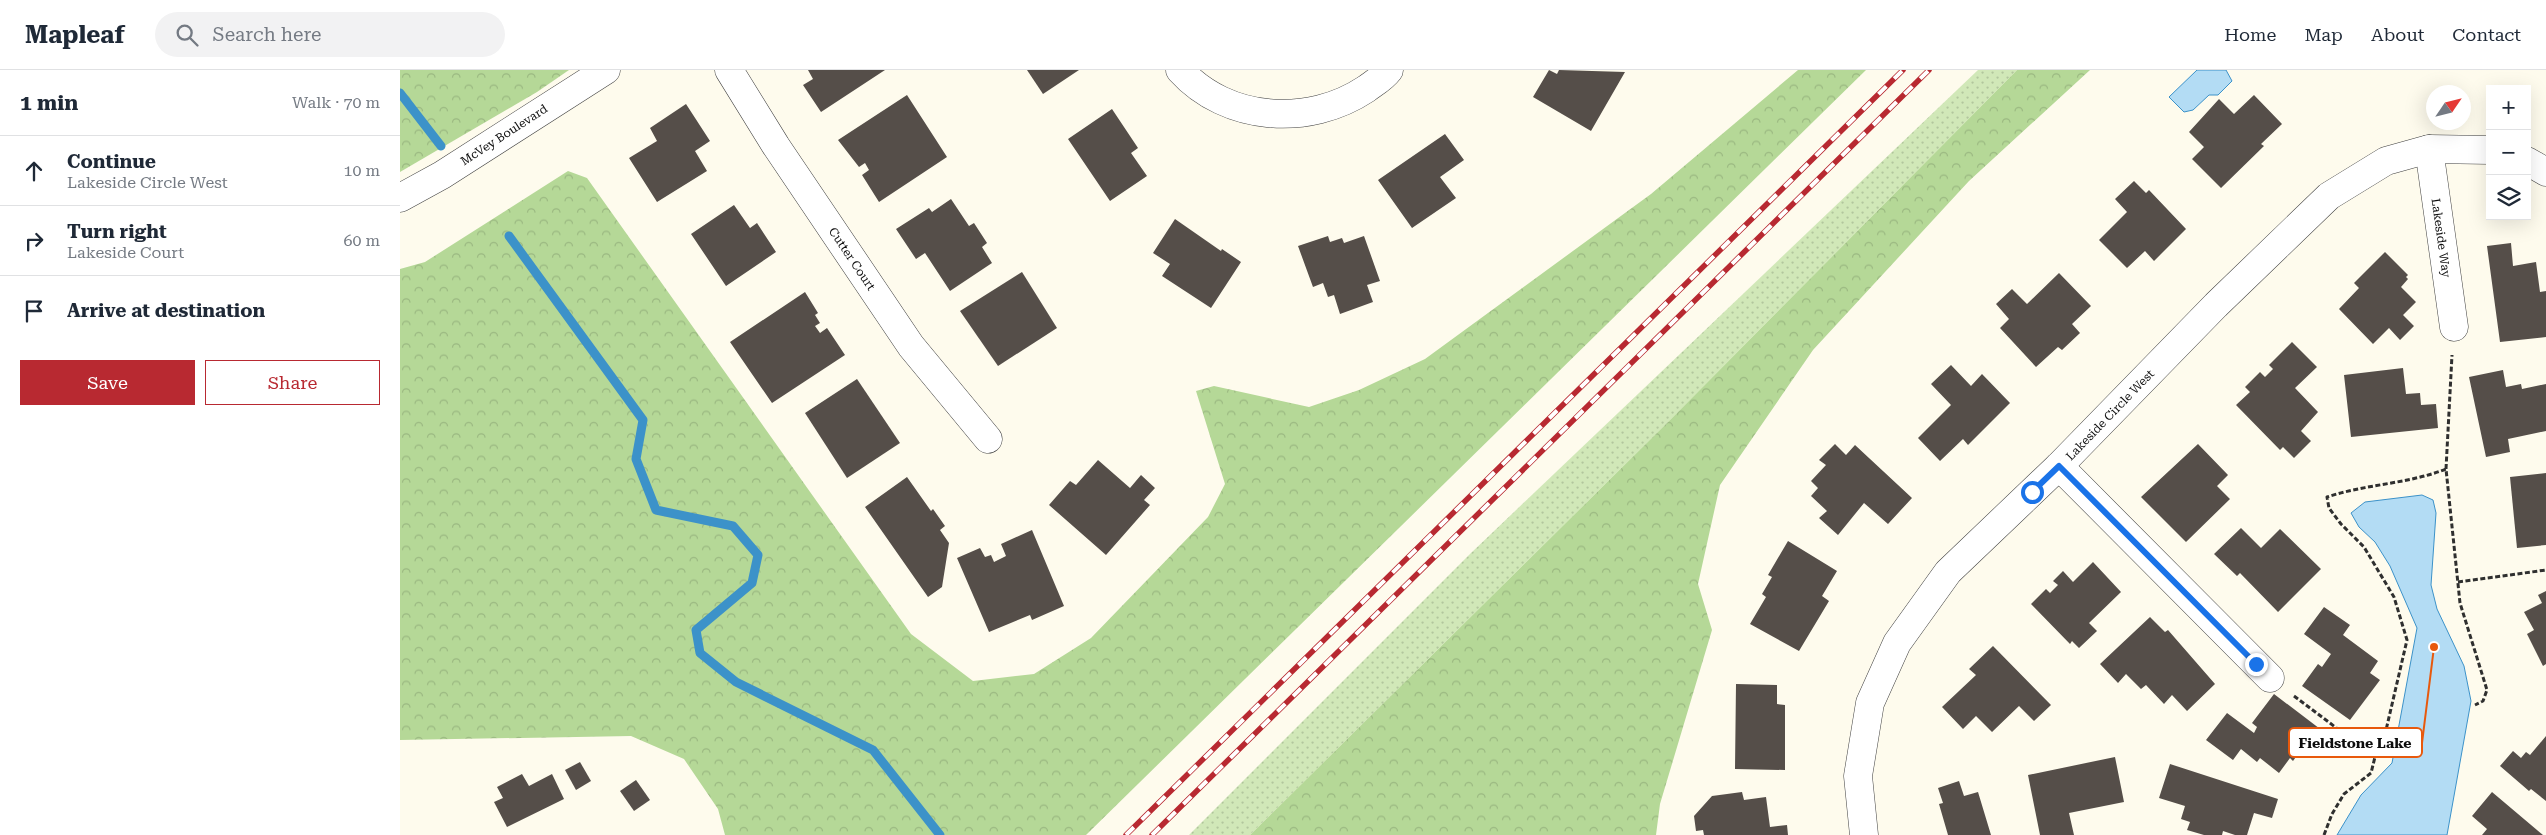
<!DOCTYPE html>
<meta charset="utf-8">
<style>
body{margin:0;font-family:"Roboto Serif",serif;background:#f2f2f3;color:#1f2937}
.controls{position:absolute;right:15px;top:15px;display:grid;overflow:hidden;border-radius:0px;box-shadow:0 5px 20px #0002}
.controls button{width:45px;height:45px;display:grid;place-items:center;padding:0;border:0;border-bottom:1px solid #e0e1e3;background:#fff;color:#1f2937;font:25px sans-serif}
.compass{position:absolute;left:2026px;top:15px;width:45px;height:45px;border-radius:50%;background:#fff;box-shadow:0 5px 20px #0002;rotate:55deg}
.stop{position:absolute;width:15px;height:15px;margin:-11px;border:4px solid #1a73e8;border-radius:50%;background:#fff}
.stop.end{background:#1a73e8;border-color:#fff;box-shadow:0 1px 5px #0008}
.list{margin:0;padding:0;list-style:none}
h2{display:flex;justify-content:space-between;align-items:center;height:65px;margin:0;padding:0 20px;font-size:21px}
h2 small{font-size:16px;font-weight:400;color:#747a83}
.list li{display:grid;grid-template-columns:32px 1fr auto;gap:15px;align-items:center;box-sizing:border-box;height:70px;padding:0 20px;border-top:1px solid #e0e1e3}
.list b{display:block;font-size:19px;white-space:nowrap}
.list p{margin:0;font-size:16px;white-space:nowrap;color:#747a83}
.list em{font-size:16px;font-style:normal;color:#747a83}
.actions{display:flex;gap:10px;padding:15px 20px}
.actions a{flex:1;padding:11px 0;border:1px solid #b82931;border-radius:0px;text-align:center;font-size:18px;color:#b82931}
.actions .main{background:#b82931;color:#fff}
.icon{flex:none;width:28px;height:28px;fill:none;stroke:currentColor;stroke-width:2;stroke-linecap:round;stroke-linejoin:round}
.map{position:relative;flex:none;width:2146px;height:765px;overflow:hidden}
header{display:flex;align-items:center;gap:30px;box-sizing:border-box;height:70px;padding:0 25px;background:#fff;border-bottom:1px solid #e0e1e3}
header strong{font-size:24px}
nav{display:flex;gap:28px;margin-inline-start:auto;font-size:18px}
.search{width:350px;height:45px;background:#f2f2f3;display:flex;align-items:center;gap:12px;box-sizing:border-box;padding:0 18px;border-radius:28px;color:#747a83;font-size:19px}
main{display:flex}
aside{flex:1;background:#fff}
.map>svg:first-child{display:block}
.grass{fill:url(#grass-dots)}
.forest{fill:url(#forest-crowns)}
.water{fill:#b3dcf4;stroke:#3c92c9}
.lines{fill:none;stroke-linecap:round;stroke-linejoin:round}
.stream{stroke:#3c92c9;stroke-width:9}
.building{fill:#554e49}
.minor-casing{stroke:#404040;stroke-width:29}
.path{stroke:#2f2f2f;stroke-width:3;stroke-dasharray:5 2.5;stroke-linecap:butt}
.minor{stroke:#fff;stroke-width:28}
.rail-casing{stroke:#b82931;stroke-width:5.5}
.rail{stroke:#fff;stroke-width:4;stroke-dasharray:11;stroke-linecap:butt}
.route{stroke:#1a73e8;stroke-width:6}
.labels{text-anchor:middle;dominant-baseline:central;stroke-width:5;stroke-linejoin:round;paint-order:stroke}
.street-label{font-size:12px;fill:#0d0d0d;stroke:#fff}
.leader{fill:none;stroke:#e8590c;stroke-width:2}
.callout-dot{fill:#e8590c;stroke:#fff;stroke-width:2}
.callout{fill:#fff;stroke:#e8590c;stroke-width:2}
.callout-label{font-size:14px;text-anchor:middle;font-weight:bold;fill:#0d0d0d}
</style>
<header>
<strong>Mapleaf</strong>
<div class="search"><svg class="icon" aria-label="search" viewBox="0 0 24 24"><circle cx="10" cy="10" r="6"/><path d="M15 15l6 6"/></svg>Search here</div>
<nav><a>Home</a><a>Map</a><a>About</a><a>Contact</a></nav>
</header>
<main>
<aside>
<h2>1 min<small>Walk · 70 m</small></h2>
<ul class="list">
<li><svg class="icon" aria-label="ahead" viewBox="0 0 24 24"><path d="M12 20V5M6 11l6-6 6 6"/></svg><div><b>Continue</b><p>Lakeside Circle West</p></div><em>10 m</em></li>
<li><svg class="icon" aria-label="right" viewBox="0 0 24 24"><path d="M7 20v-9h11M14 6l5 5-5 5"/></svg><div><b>Turn right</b><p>Lakeside Court</p></div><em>60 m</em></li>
<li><svg class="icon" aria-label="arrive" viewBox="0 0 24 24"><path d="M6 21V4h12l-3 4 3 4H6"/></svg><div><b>Arrive at destination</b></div></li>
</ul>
<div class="actions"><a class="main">Save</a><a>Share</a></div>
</aside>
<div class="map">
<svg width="2146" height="765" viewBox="0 0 2146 765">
<defs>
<pattern id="grass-dots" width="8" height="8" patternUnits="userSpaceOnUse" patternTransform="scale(1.25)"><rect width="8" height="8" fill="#d1e8b8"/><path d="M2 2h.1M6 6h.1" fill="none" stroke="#b2c69d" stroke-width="1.8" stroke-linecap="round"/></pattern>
<pattern id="forest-crowns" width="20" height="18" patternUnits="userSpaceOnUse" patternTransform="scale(1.25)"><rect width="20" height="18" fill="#b5d897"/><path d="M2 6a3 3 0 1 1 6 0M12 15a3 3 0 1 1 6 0" fill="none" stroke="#9ab881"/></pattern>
</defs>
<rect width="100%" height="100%" fill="#fefbed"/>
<!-- grass -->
<path class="grass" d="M1578,0h39l-346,349 -421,416h-61l282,-282z"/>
<!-- forest -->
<g class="forest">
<path d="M0,0h169l-32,22 -137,80z"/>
<path d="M1398,0h68l-780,765h-361l-7,-26 -34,-50 -53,-23 -231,4v-471l25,-7 143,-91 19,7 324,456 62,47 61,-7 57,-36 117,-121 17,-33 -29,-93 18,-5 95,21 50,-17 66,-31 226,-165z"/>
<path d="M1617,0h73l-121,111 -156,169 -93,135 -22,99 14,46 -52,174 -4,31h-406l421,-416z"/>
</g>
<!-- water -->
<g class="water">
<path d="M1797,0h29l6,11 -14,14h-9l-16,15 -9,2 -15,-15z"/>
<path d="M2022,425l11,5 3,13 -5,72 6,24 27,57 7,35 -24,134h-110l24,-40 31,-32 25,-135 -27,-62 -15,-24 -16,-15 -8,-14 14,-11z"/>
</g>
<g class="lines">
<!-- stream -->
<g class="stream">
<path d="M0,23l41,53"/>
<path d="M109,166l134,184 -7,39 20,51 77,16 25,29 -6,28 -56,47 4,23 36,29 137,68 67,85"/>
</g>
</g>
<!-- building -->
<g class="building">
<path d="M408,0h77l-64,42 -18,-27 10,-6z"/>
<path d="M627,0h52l-36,24z"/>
<path d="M1149,0l8,4 2,-4 66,2 -34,59 -58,-34z"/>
<path d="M507,25l40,62 -68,45 -17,-27 7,-5 -4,-7 -6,4 -21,-27z"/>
<path d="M1854,25l28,29 -21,20 3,2 -43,42 -29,-29 12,-12 -15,-15 30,-33 15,15z"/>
<path d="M286,34l24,37 -15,10 12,20 -50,31 -28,-44 28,-17 -7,-13z"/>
<path d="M712,39l26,39 -7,5 16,23 -37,25 -42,-62z"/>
<path d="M1045,64l19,26 -24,17 16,21 -44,30 -34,-48z"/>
<path d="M1734,111l12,12 3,-3 37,39 -32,32 -9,-10 -18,17 -28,-28 28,-28 -12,-13z"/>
<path d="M551,129l18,27 5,-3 13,20 -5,4 10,16 -42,28 -25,-38 -9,6 -20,-30 33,-21 3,4z"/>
<path d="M334,135l16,23 7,-5 19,29 -50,34 -35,-52z"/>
<path d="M775,149l46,32 1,-2 19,13 -30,46 -49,-32 8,-12 -17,-11z"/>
<path d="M928,166l2,6 12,-4 2,5 20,-7 16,45 -13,4 6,17 -33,12 -6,-19 -6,2 -5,-14 -10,4 -15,-41z"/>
<path d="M2111,173l2,23 23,-4 4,30 6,-1v46l-46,5 -13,-96z"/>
<path d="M1985,182l23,23 -2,2 2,2 -7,8 15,15 -13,13 11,11 -14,14 -11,-12 -16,16 -34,-35 20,-21 -5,-5z"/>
<path d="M622,202l35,56 -59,38 -38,-55z"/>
<path d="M1659,203l32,33 -19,18 8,9 -18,17 -4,-3 -22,20 -36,-39 9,-9 -13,-15 16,-15 15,15z"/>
<path d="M405,222l13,21 -3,2 5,8 -5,3 5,7 7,-5 18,27 -73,48 -42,-61z"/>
<path d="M1892,272l25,25 -22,21 23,24 -17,19 10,10 -17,17 -11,-11 -3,3 -44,-45 14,-13 -5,-5 15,-15 5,5 8,-8 -4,-4z"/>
<path d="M1551,295l20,21 11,-12 28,29 -42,42 -5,-6 -23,22 -22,-23 33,-33 -20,-21z"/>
<path d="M2003,298l3,26 14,-1 1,12 15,-1 2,24 -87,9 -7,-62z"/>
<path d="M2103,300l3,17 15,-3 1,5 24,-5v47l-38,8 2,13 -24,5 -17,-80z"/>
<path d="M457,309l43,64 -53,35 -42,-65z"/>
<path d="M1435,374l11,11 9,-10 57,53 -24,26 -24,-21 -26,32 -19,-17 8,-7 -16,-15 7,-8 -7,-7 15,-16 -7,-5z"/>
<path d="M1798,374l30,31 -11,11 13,13 -44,43 -45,-45z"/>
<path d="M698,390l32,28 11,-13 14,13 -11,12 6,5 -44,50 -57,-50 21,-24 6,4z"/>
<path d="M2146,403v72l-29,3 -7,-71z"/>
<path d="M507,407l24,34 2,-2 12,17 -5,4 9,13 -7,44 -14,10 -63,-90z"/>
<path d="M1841,458l20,20 19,-19 41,40 -43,43 -38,-39 -3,3 -23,-22z"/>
<path d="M632,460l32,76 -32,14 -2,-5 -41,17 -32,-74 23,-10 5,9 6,-2 3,7 12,-6 -5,-12z"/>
<path d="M1388,471l49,30 -15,25 7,5 -30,50 -49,-27 16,-27 -4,-3 10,-17 -4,-2z"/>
<path d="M1693,492l28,30 -32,31 8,8 -18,17 -7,-7 -2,3 -39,-40 15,-15 4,4 8,-8 -5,-4 10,-10 10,11z"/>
<path d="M2146,521v73l-3,2 -16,-32 7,-4 -10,-18 18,-9 -4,-8z"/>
<path d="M1924,537l26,18 -7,10 35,26 -8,12 10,7 -30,40 -48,-34 16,-22 4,3 9,-13 -27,-20z"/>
<path d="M1750,547l15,15 3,-2 47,54 -28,27 -15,-16 -8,9 -18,-19 -5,4 -15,-15 -8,9 -18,-19z"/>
<path d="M1593,576l58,59 -17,16 -15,-15 -27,26 -16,-16 -13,13 -21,-22 34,-32 -7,-6z"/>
<path d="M1336,614l41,1v19l8,1v65l-50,-1z"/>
<path d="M1874,624l54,41 -16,19 -9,-7 -10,14 -3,-3 -11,15 -19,-15 -3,4 -16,-13 -8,11 -27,-20 21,-27 27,20 3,-6 -5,-4z"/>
<path d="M2146,666v65l-15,-12 -2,2 -29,-25 13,-15 8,7 5,-6 4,3z"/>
<path d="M1715,687l9,45 -55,11 5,22h-34l-12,-60z"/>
<path d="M180,692l11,19 -15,9 -11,-20z"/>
<path d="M1770,694l108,35 -6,19 -18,-5 -7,22h-12l-12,-4 -1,4h-18l-17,-5 3,-8 -9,-3 4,-13 -26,-8z"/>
<path d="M122,704l7,12 23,-12 12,25 -57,28 -13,-25 9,-4 -6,-11z"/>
<path d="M236,710l14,20 -16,11 -14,-20z"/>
<path d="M1559,711l5,15 14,-4 13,43h-43l-9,-31 4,-1 -5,-15z"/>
<path d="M1342,722l2,8 22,-3 4,30 17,-2 1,10h-84l-1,-5 -7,1 -2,-15 18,-20z"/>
<path d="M2092,722l51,43h-61l5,-6 -15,-13z"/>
</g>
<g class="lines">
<!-- minor casing -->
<g class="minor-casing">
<g id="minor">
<path d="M329,0l47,76 135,200 77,93"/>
<path d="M780,0c47,52 129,57 186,19 8,-6 17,-11 23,-19"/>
<path d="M2029,79l25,178"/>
<path d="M2127,91l19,11"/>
<path d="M0,128l42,-23 164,-105"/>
<path d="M1659,396l211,212"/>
<path d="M1464,765l-6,-59 12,-73 27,-60 51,-71 111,-106 157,-161 113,-109 57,-35 43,-12 61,1"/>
</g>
</g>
<!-- path -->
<g class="path">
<path d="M2046,399l6,-114"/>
<path d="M2058,512l88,-12"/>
<path d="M1894,626l81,61"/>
<path d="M1924,765l8,-21 12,-20 27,-21 4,-16 8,-14 24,-103 -13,-43 -30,-50 -23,-23 -12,-16 -2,-11c39,-13 81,-13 119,-28l14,134 27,87 -4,11 -8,4"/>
</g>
<!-- minor -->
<use href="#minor" class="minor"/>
<!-- rail casing -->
<g class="rail-casing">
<g id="rail">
<path d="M726,765l777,-765"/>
<path d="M752,765l777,-765"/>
</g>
</g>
<!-- rail -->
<use href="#rail" class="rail"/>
</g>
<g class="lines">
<!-- route -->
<path class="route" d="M1632,422l27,-26 197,198"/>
</g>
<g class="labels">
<!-- street labels -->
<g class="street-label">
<text transform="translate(104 65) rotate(-33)">McVey Boulevard</text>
<text transform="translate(2041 168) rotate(82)">Lakeside Way</text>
<text transform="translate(452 189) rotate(56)">Cutter Court</text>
<text transform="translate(1710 345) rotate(-46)">Lakeside Circle West</text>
</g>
</g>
<!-- callouts -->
<path class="leader" d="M2034 577L2022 673"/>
<circle class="callout-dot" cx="2034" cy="577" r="5"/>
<rect class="callout" x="1889" y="658" width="133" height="29" rx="5"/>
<g class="callout-label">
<text x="1955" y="678">Fieldstone Lake</text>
</g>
</svg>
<div class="controls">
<button>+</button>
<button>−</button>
<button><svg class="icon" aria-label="layers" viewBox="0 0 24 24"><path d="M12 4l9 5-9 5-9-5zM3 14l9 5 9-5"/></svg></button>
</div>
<svg class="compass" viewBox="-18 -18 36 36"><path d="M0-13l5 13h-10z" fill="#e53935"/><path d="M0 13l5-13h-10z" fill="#747a83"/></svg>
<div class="stop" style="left:1632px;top:422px"></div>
<div class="stop end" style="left:1856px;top:594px"></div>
</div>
</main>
